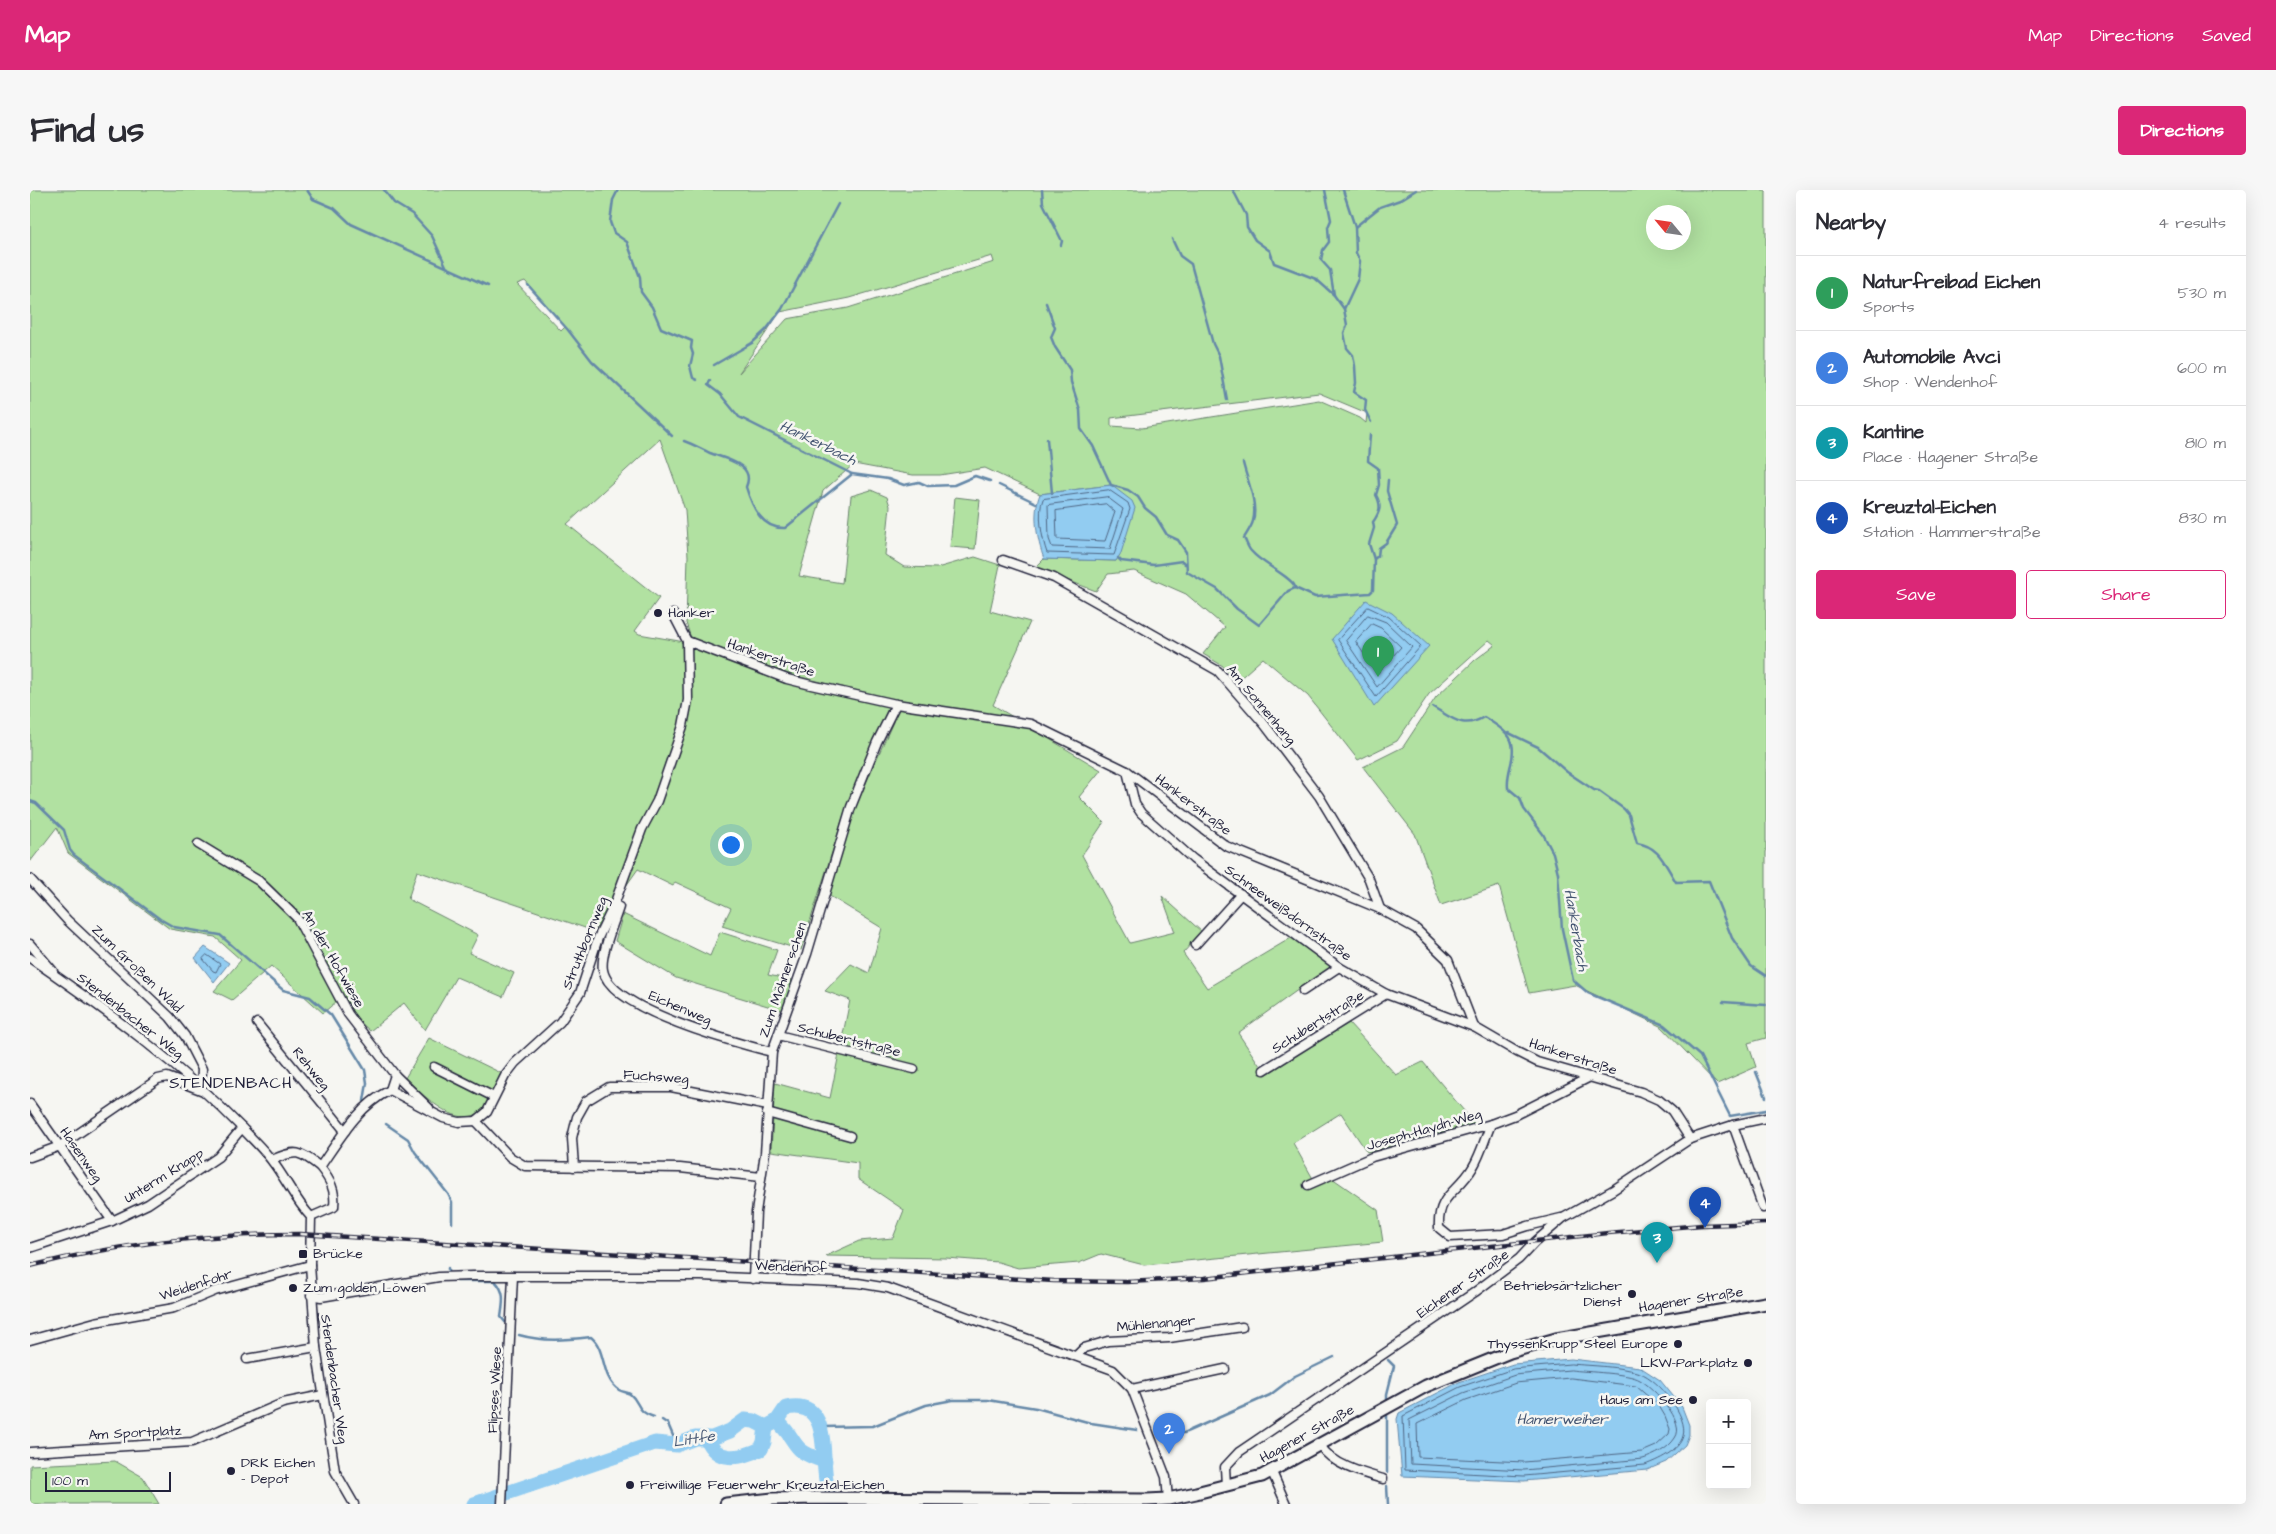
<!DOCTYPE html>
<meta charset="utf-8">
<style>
body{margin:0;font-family:"Architects Daughter",sans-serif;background:#f7f7f7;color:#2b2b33}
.controls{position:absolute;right:15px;bottom:15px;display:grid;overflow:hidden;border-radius:5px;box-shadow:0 5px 20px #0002}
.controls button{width:45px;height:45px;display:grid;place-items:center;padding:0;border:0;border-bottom:1px solid #e1e1e2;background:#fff;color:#2b2b33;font:25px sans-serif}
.compass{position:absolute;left:1616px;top:15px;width:45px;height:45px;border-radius:50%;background:#fff;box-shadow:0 5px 20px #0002;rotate:299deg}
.scale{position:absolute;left:15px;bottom:12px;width:126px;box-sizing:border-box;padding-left:5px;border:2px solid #22223b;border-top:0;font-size:14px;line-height:18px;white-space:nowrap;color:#22223b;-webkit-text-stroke:4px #f6f6f2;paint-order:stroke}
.you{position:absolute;left:700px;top:654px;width:18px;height:18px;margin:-12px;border:4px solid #fff;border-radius:50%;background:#1a73e8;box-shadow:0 0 0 8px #1a73e833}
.badge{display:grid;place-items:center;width:32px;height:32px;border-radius:50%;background:#db2777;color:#fff;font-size:16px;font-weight:700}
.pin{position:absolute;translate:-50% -41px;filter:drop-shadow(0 1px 2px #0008)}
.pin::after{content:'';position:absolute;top:26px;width:18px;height:15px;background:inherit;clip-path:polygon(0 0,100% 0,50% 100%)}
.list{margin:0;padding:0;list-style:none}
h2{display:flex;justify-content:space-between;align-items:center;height:65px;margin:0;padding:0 20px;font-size:21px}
h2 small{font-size:16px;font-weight:400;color:#7c7c81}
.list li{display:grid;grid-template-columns:32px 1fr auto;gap:15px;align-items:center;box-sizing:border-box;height:75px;padding:0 20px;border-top:1px solid #e1e1e2}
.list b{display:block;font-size:19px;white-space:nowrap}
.list p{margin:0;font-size:16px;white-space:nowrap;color:#7c7c81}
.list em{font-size:16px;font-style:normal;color:#7c7c81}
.actions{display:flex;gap:10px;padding:15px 20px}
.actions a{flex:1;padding:11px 0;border:1px solid #db2777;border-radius:5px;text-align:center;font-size:18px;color:#db2777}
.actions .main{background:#db2777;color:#fff}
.map{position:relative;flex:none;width:1736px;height:1314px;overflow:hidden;border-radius:5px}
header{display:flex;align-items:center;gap:30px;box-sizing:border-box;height:70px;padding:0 25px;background:#db2777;color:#fff}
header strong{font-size:24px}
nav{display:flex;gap:28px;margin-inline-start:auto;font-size:18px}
.intro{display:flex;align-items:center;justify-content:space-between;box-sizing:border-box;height:120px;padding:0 30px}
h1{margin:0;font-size:35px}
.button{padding:12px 22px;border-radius:5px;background:#db2777;color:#fff;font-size:18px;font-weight:700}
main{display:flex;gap:30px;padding:0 30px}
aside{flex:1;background:#fff;border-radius:5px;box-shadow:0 5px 20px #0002}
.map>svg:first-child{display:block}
.green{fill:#b1e1a1;stroke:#6a826e;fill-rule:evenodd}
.water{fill:#92ccf1;stroke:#6588a8}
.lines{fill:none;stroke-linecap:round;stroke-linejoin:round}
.shore{stroke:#4f6684;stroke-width:1}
.stream{stroke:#6588a8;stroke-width:2.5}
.river{stroke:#92ccf1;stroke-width:15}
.minor-casing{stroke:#22223b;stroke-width:11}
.primary-casing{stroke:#22223b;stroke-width:15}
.minor{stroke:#f6f6f2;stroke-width:8}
.primary{stroke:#f6f6f2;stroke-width:11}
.rail-casing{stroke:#22223b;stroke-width:4.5}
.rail{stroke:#f6f6f2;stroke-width:2.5;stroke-dasharray:8;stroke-linecap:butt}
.poi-dot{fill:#22223b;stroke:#f6f6f2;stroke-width:2}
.labels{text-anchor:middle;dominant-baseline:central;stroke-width:5;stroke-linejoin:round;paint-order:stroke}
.poi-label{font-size:14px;fill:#22223b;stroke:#f6f6f2;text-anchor:start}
.street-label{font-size:14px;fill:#22223b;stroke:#f6f6f2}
.water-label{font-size:15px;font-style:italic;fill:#445572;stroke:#f6f6f2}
.quarter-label{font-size:16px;letter-spacing:1px;fill:#22223b;stroke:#f6f6f2}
</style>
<header>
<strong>Map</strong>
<nav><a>Map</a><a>Directions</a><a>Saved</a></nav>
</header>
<div class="intro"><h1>Find us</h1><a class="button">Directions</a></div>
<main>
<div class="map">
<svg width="1736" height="1314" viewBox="0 0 1736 1314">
<rect width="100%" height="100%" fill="#f6f6f2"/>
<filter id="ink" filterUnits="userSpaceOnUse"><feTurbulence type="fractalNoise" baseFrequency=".02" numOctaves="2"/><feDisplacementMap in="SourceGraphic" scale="10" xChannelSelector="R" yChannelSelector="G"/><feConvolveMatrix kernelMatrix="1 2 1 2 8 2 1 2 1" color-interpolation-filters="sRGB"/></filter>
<g filter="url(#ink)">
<!-- green -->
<g class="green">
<path d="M0,0h1736v848l-18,5 8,24 -39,17 -55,-57 -87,-42 -46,8 -30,-107 -58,19 -26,-71 -52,-67 40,-20 33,-50 39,-37 20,-15 -6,-5 -60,54 -32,47 -39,19 -50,-64 -45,-38 -27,24 -13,-16 -20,-12 22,-27 -39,-33 -52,-23 -26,3 -12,17 -61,-23 9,-9 72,2 -5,-76 -71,9 -55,-26 -45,7h-27l-59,-11 -31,27 -24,85 43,7 9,-87 20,-6 16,7 3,9 -5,49 19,12 33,1 38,-11 25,8 -10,46 40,11 -37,83 108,65 -22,27 25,25 -22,33 48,88 45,-11 -13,-36 40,36 -19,21 24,35 84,-50 40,28 -93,67 28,42 83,-52 47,52 27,-13 52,62 -108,28 -26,-39 -48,30 23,41 16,-6 46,32 5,32 -239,23 -43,-11 -22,9 -61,5 -20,-6 -52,-4 -120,-2 33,-15 34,-3 11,-28 -46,-31v-16l-87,-12 4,-68 55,15 20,-98 -25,-9 26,-27 18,9 13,-45 -54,-33 27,-87 38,-86 3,-22 -108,-26 -97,-36 -5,-15 2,-67 -3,-46 -25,-71 -93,85 92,74 -24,33 4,3 40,7 105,42 105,23 -42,99 -46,145 -79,-24 9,-18 -56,-26 -2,4 -35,-17 -44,62 -177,-60 -9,28 70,36 -9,18 45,20 -11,24 -47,-20 -31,53 -21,-27 -34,28 -33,-30 -14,12 -52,-47 -39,34 -18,-9 27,-31 -26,-23 -45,-8 -102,-76 -11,-26 -27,35zM1624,22h30v30h-30zM962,66l2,6 -146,46 -61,11 -48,54 41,-61 69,-14zM495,91l40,46 -4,4 -44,-47zM1289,203l48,20 -1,10 -6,-5 -41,-18 -177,28 -31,-2v-8z"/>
<path d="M925,307l25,3 -5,49 -25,-2z"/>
<path d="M593,724l87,42 10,-24 57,18 -9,25 24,5 -8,31 -108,-33 -61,-37z"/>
<path d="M399,848l72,35c-6,12 -11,30 -20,38 -23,21 -61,-19 -76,-33z"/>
<path d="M85,1271l28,16 16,27h-129v-39z"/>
</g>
<!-- water -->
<g class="water">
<path d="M1081,295l21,16 3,7 -14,45 -5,8 -72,-2c-7,-20 -12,-45 -4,-65z"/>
<path d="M1336,410l26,13 37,33 -55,61 -42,-68z"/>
<path d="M175,757l24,16 -15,19 -19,-24z"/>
<path d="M1541,1169l69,8 20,13 22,27 7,18v10l-4,10 -19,17 -19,8 -123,11 -122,-5 -5,-57 2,-6 60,-31 54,-18z"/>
</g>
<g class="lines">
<!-- shore -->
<g class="shore">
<path d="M1079,300l19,13 2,6 -16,46 -67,-2c-5,-14 -10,-40 -4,-54z"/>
<path d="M1077,307l16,12 -13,40 -58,-2 -3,-8 -1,-34z"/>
<path d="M1076,314l9,8 -10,29 -48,-2 -1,-28z"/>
<path d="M1338,417l21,10 32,29 -45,51 -38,-57z"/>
<path d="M1338,425l18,7 26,25 -35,40 -31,-46z"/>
<path d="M1342,434l9,4 20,19 -24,27 -21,-32z"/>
<path d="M177,765l13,9 -4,8 -3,-1 -10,-12z"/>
<path d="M1541,1174c22,2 48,2 69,9 18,6 49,43 43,63 -4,15 -25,24 -38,29l-121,11 -119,-6 -2,-54 57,-29 53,-18z"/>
<path d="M1541,1180c15,2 58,3 69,10 13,7 47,42 35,58 -7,11 -20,17 -32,21l-119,11 -113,-6 -2,-44 54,-27 52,-18z"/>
<path d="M1541,1188l65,8 23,20 6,10 5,13 -1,5 -13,12 -14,6 -118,10 -106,-5 -1,-33 49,-24 50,-17z"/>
</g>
<!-- stream -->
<g class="stream">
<path d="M277,0l6,9 21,9 17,16 137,62"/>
<path d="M354,0l10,13 18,11 20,22 14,30"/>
<path d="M588,0l-5,10 -3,22 4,11 13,9 13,35 1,15 11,15 9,21 31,13 -1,7 2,6 -3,12 3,12 4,2"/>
<path d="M1012,0l1,13 19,38 -1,4"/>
<path d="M1203,0l13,25 1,12 8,13 15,11 4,12 42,16 18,16 10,14 3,16 -3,8 3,15 6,7 2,11 1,17 -2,9 12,8 -1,10 6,12"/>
<path d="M1295,0l6,30 -3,7 1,15 -6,8 -2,10 9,10 4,25"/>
<path d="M1313,0l12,37 1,26 4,8 -2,18 -14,30"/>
<path d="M1325,37l25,-20 20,-7 16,-10"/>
<path d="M1142,49l8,17 11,8 22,80 6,12 8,44"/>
<path d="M498,95l40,45 24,31 80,75"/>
<path d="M1016,113l9,25 -4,9 4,10 15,23 1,12 9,28 1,19 12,17 18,39 17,5 10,7 7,11 11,9 11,18 11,5 8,12 1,20 30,17 20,20 22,16 29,-34 7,-3 20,9 55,-4 3,-3 1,-31 -5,-15 5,-16 -1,-6c7,-10 9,-16 3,-27l3,-10 -1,-17 -10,-7 2,-26"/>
<path d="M684,175l38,-22 14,-13 16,-21 56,-105"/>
<path d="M680,191l-2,4 12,9 19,23 113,57 36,5 16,6 15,-3 9,4 26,-1 21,-9 15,5"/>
<path d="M1017,249l5,54"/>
<path d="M654,251c9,3 17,8 26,12 15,6 46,11 36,34 6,20 16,42 39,41l66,-53"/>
<path d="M1213,273c4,17 15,40 10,58 -1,5 -6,12 -9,17 3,5 4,11 8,14 9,11 41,26 43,35"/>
<path d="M969,295l37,18"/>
<path d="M1088,368l3,3 33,4 28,-4 3,3"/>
<path d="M1344,369l4,-3 1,-8 7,-5 11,-18 -10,-34 1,-11"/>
<path d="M1403,517c19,11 30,23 51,10 21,14 34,19 27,47 -2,8 -4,15 -3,24l12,10 4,11 19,25 10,19 5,20 4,56 11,51 15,13 76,32 36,31 30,60 36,-6"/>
<path d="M1479,543l29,14 29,25 27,18 5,1 25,18 5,6 8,28c23,4 27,20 39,39l33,-1 23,57 19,28 15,10"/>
<path d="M0,611l6,2 28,27 6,20 4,5 86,64 14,8 46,8 63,55 27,7 21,18 34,55 2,13 -3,18"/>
<path d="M1693,812l43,3"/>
<path d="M1726,882l10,25"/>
<path d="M356,934l22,15 7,13 33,42 4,8v21"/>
<path d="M418,1078v5"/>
<path d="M427,1091h38c11,11 8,22 6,36l4,5"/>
<path d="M489,1145c25,7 46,5 72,2 16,13 9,40 28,53 3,2 8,2 11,4 11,9 5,17 24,23"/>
<path d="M1357,1213v-9l7,-28 -6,-6"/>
<path d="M1357,1221v61"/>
<path d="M632,1230l6,4 9,21"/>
<path d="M792,1237l51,-1 53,-21 27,-5h35l48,8 55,15 46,7"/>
<path d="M1128,1242l26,1 86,-38 25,-19 39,-19"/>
<path d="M1357,1296l1,18"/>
</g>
<!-- river -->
<g class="river">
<path d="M747,1231c23,21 12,30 48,40"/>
<path d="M676,1248c10,25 34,21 55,11l3,-7 2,-15"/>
<path d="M444,1314l181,-61 22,2 18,-7h17l18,-7 15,-11 9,1 12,6 11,-6 9,-13c47,-10 34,51 41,77 2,7 5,13 7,19"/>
</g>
<!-- minor casing -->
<g class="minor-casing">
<g id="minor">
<path d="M973,370l51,18 164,93 47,54 54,71 50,83 11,30"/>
<path d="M643,424l14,27 100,38 24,6 85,19 135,20 96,47 99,75 154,63 36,20 32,31 26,67 43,25 20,10 104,30 18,8 13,11 18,28"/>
<path d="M1097,581l8,33 6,9 52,46 146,108 47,27 88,33"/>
<path d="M168,654l61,37 38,37 51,96 47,61 -5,15"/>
<path d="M0,689l37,41 103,97 15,19 17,33 -1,21 -34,-13 -9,2 -98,67 -30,11"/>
<path d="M584,715l5,2c-5,16 -19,48 -16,63 7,40 134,73 169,82"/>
<path d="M0,754l23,27"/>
<path d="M1165,755l46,-51"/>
<path d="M0,768c76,52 150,106 214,172 9,10 20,20 28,31 14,18 23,39 39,56l-1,48 6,82 19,124 19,33"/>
<path d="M1273,801l36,-24"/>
<path d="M227,833l88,108"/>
<path d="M748,845l136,34"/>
<path d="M404,877l60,30"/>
<path d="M1234,880l122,-76"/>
<path d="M365,885l34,33"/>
<path d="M360,900l53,28 16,4 17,-1 11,-9 18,-36 10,-13 45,-41 20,-29 18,-55 16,-33 28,-76 15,-28 26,-75 5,-26 -1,-59"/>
<path d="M0,914l82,117"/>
<path d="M737,923l83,23"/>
<path d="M446,931l34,36 15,9 155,2 81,9"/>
<path d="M1703,935l30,83"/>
<path d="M242,970c24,-11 28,-9 48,7"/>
<path d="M544,977l-2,-29 5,-21 9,-16 23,-14h62l97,19"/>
<path d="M1278,995l64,-28 119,-33"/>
<path d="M281,1027l23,-10c2,-17 -4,-27 -14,-40 20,-29 38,-61 70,-77"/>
<path d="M1531,1028l-33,8 -25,8 -53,3 -11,-9c-2,-34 20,-36 34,-61 8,-13 12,-29 18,-43l24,-9 75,-38"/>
<path d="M0,1058l82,-27 36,-17 70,-47 24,-29"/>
<path d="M723,1089l3,-67 9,-59 7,-101 35,-98 44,-147 26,-65 19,-38"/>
<path d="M281,1105l10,2 118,-20 34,-1h228l157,7 30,5 225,82 19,19 34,88 2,22"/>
<path d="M0,1150l65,-18 79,-14 41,-17 95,-26"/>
<path d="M1047,1165l7,-7 24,-7 61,-3 73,-11"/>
<path d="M217,1169l69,-12"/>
<path d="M1102,1199l93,-20"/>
<path d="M1290,1255c12,20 42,28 63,34"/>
<path d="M0,1262l162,-10 91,-39 40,-8"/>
<path d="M1242,1282l14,32"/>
<path d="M1196,1296l-1,-19 14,-15 236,-160 44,-33 16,-17 28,-24 50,-28 77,-51 43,-14 33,-7"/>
<path d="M472,1314l11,-228"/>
</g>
</g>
<!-- primary casing -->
<g class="primary-casing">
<path id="primary" d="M696,1314l47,-5 42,-1 332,2 21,-1 28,-6 66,-17 164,-90 84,-34 46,-13 210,-36"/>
</g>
<!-- minor -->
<use href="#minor" class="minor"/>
<!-- primary -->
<use href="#primary" class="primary"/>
<!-- rail casing -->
<g class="rail-casing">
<path id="rail" d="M0,1076c92,-23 175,-32 270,-32l754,47 73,1 77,-4 404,-45 94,-8 64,-2"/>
</g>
<!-- rail -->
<use href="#rail" class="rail"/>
</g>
</g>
<!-- markers -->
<g class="poi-dot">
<circle cx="628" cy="423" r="5"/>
<rect x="268" y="1059" width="10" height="10" rx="2.5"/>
<circle cx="263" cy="1098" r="5"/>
<circle cx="1602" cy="1104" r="5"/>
<circle cx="1648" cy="1154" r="5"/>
<circle cx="1718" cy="1173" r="5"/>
<circle cx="1663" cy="1210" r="5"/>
<circle cx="201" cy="1281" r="5"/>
<circle cx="600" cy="1295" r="5"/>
</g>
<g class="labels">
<!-- poi labels -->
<g class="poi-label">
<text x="638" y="423">Hanker</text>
<text x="283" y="1064">Brücke</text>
<text x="1592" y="1096" text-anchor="end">Betriebsärtzlicher<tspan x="1592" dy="16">Dienst</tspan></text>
<text x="273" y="1098">Zum golden Löwen</text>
<text x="1638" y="1154" text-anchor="end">ThyssenKrupp Steel Europe</text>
<text x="1708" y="1173" text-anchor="end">LKW-Parkplatz</text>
<text x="1653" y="1210" text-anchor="end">Haus am See</text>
<text x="211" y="1273">DRK Eichen<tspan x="211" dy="16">- Depot</tspan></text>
<text x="610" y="1295">Freiwillige Feuerwehr Kreuztal-Eichen</text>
</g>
<!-- street labels -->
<g class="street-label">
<text transform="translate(741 468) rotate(19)">Hankerstraße</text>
<text transform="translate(1231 515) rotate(50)">Am Sonnenhang</text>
<text transform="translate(1163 615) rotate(37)">Hankerstraße</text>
<text transform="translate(1258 723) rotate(36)">Schneeweißdornstraße</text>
<text transform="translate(555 753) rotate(-68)">Struthbornweg</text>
<text transform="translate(303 769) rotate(60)">An der Hofwiese</text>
<text transform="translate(107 779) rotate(44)">Zum Großen Wald</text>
<text transform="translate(753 790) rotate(-71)">Zum Möhnerschen</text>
<text transform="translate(650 818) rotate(23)">Eichenweg</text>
<text transform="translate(100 826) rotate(38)">Stendenbacher Weg</text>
<text transform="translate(1288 832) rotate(-32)">Schubertstraße</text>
<text transform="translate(819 850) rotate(14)">Schubertstraße</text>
<text transform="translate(1543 867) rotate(18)">Hankerstraße</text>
<text transform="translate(281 879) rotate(51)">Rehweg</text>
<text transform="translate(626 887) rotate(4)">Fuchsweg</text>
<text transform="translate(1394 940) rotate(-16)">Joseph-Haydn-Weg</text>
<text transform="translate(51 965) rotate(55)">Hasenweg</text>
<text transform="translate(134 986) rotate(-32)">Unterm Knapp</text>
<text transform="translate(761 1077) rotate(2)">Wendenhof</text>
<text transform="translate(1433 1094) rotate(-35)">Eichener Straße</text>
<text transform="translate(166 1095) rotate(-18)">Weidenfohr</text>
<text transform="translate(1661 1110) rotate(-9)">Hagener Straße</text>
<text transform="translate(1126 1134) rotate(-5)">Mühlenanger</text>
<text transform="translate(304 1189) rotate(82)">Stendenbacher Weg</text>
<text transform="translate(465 1200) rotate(-87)">Flipses Wiese</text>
<text transform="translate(105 1243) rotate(-3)">Am Sportplatz</text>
<text transform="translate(1277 1244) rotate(-29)">Hagener Straße</text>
</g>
<!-- water labels -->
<g class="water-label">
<text transform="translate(788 253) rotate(26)">Hankerbach</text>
<text transform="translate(1546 740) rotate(80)">Hankerbach</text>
<text x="1532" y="1229">Hamerweiher</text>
<text transform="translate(664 1249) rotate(-9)">Littfe</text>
</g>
<!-- quarter labels -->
<g class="quarter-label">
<text x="201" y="893">STENDENBACH</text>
</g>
</g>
</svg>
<div class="controls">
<button>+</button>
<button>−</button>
</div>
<svg class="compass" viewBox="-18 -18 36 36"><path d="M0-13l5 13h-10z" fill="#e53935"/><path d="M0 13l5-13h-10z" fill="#7c7c81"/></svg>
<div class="scale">100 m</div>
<div class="you"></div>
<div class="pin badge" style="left:1348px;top:487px;background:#2e9e5b">1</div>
<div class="pin badge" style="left:1139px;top:1264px;background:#3f7fe0">2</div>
<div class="pin badge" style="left:1627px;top:1073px;background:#0f9aa8">3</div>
<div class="pin badge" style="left:1675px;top:1038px;background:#1a4fb4">4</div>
</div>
<aside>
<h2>Nearby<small>4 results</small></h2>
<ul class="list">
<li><span class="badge" style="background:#2e9e5b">1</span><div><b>Naturfreibad Eichen</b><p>Sports</p></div><em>530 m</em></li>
<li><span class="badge" style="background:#3f7fe0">2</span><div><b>Automobile Avci</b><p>Shop · Wendenhof</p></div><em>600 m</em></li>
<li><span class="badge" style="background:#0f9aa8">3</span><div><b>Kantine</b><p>Place · Hagener Straße</p></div><em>810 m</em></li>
<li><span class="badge" style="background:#1a4fb4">4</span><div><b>Kreuztal-Eichen</b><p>Station · Hammerstraße</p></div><em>830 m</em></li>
</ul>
<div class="actions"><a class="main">Save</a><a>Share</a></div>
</aside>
</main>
